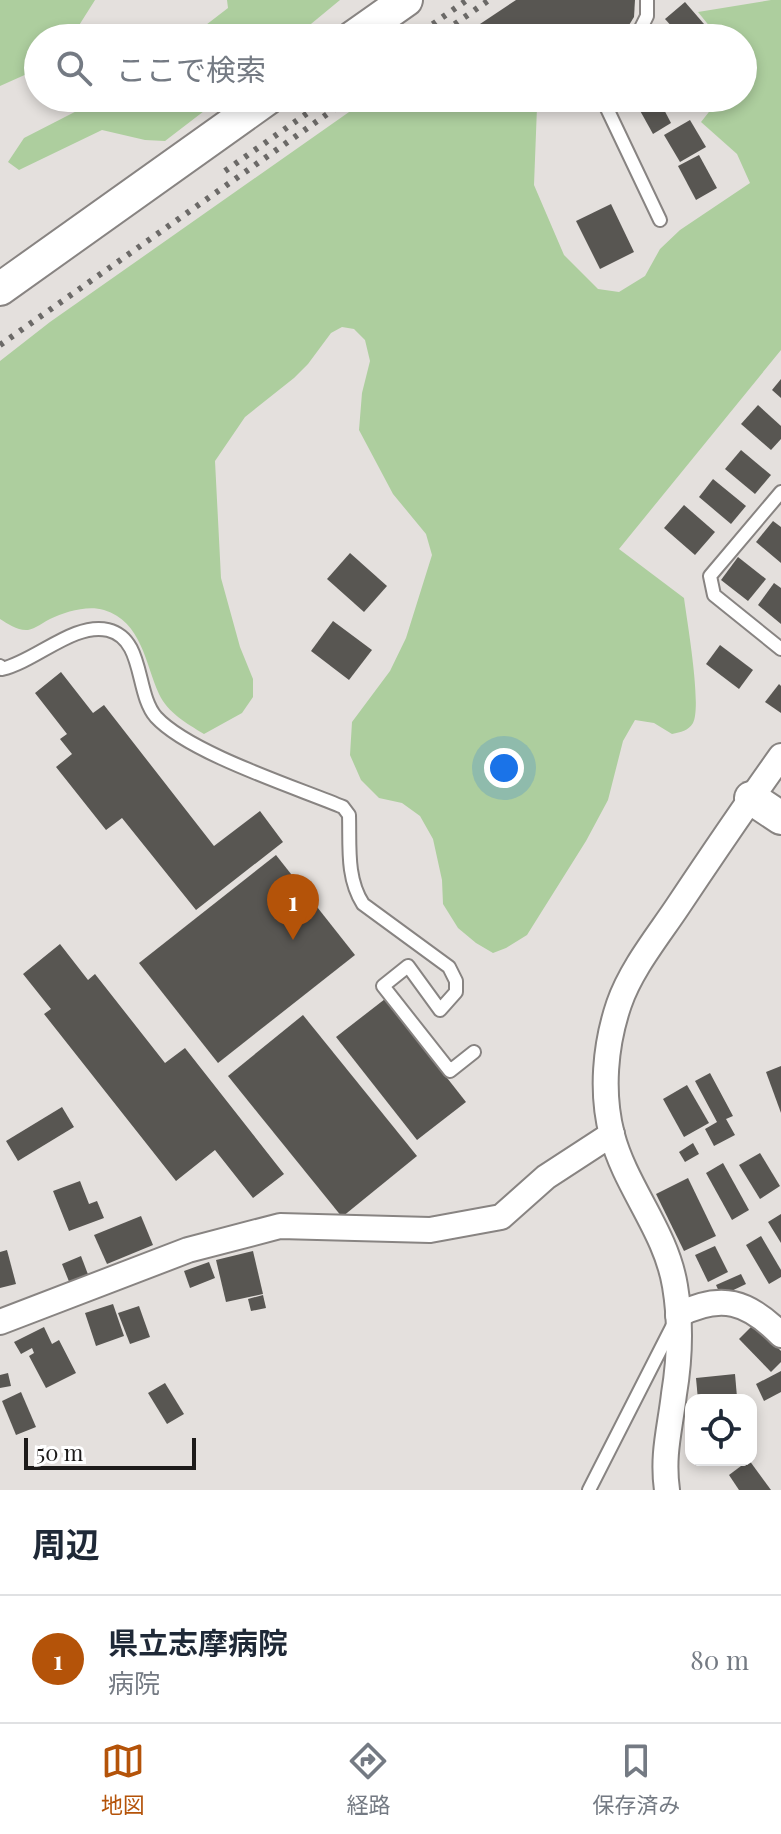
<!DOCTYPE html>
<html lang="ja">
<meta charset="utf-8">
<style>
body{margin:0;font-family:"Playfair Display","Noto Sans JP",serif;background:#f6f6f7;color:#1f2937}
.controls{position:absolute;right:24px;bottom:24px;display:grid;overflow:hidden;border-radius:16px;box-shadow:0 4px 12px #0003}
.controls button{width:72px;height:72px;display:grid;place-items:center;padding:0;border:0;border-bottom:2px solid #e0e1e3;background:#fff;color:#1f2937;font:40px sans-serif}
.scale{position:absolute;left:24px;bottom:20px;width:172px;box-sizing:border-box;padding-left:8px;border:4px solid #1d1b1a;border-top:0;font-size:22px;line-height:28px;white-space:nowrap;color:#1d1b1a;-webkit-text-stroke:6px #fff;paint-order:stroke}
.you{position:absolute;left:504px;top:768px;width:28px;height:28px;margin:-20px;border:6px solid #fff;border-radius:50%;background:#1a73e8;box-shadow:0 0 0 12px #1a73e833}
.badge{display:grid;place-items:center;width:52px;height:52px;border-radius:50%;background:#b45309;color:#fff;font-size:26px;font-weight:700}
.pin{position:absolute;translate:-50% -66px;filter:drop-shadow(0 2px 4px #0008)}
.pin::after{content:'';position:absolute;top:42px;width:28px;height:24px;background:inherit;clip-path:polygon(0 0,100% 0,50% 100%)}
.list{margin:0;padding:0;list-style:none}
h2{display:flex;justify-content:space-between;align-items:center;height:104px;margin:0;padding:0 32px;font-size:34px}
h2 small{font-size:26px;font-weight:400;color:#747a83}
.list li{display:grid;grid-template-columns:52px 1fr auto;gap:24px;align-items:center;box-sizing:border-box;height:128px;padding:0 32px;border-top:2px solid #e0e1e3}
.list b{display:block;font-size:30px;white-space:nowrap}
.list p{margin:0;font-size:26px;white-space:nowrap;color:#747a83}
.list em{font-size:26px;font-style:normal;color:#747a83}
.icon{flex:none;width:44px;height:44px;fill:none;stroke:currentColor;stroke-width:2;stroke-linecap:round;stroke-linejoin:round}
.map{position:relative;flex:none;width:781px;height:1490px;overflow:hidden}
.search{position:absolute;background:#fff;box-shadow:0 4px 12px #0003;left:24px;right:24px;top:24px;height:88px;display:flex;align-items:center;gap:20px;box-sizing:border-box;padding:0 28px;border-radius:44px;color:#747a83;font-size:30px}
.sheet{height:232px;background:#fff}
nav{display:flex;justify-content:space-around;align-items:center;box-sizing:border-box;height:112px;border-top:2px solid #e0e1e3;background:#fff;font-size:22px;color:#747a83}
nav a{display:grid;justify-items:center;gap:4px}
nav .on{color:#b45309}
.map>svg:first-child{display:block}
.green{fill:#adce9e}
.building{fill:#585652}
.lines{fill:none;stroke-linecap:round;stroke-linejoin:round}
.service-casing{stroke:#888482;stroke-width:16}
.minor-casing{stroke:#888482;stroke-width:28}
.tertiary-casing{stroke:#888482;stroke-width:36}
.service{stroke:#fff;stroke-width:12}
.minor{stroke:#fff;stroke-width:24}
.tertiary{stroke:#fff;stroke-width:32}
.rail{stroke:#6b6967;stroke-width:6;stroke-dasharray:4 8;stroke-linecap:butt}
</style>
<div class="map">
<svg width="781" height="1490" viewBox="0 0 781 1490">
<rect width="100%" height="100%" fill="#e4e0dd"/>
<!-- green -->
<g class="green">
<path d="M0,0h95l-24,38h-33v31l-38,17z"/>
<path d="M227,0h113l-46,38h-105l39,-30z"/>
<path d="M771,0h10v350l-162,199 65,49c3,23 18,108 9,125 -5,8 -12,9 -21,11l-18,-11 -19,-3 -12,21 -15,59 -22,41 -59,94 -21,13 -13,5 -17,-10 -18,-15 -15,-24 -1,-24 -9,-41 -13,-23 -18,-13 -23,-5 -18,-18 -11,-25 2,-33 38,-51 16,-33 26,-83 -6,-21 -33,-40 -34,-64 3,-37 8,-32 -5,-21 -11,-11 -12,-2 -11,6 -23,31 -14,14 -49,39 -30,44 6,117 19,69 13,32v18l-11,16 -38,21c-18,-11 -36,-21 -45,-40 -14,-31 -17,-72 -55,-84 -17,-5 -39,2 -54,9 -6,3 -15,10 -22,11 -10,1 -20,-6 -28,-11v-258l50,-39 319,-224h110l18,8 29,-3 11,4 -3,78 30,70 34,34 21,3 26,-16 15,-27 20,-19 70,-47 -13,-29 -36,-32 19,-24h23v-60h-24l-21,-26z"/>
<path d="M102,98h119l-56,43 -20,-1 -43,-10 -83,40 -11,-8 16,-24z"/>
</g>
<!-- building -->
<g class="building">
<path d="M516,0h119l-1,17 -8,13 -11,8h-156z"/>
<path d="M685,2l19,22 -15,14h-7l-17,-19z"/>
<path d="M654,98h4l13,25 -18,11 -15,-27z"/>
<path d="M680,98h33l-25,14z"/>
<path d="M690,120l16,27 -26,15 -16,-27z"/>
<path d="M699,155l18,33 -21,12 -18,-34z"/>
<path d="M611,204l23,48 -34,17 -24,-48z"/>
<path d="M781,379v19l-9,-8z"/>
<path d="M758,405l23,21v13l-10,11 -30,-26z"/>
<path d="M741,450l30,25 -16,19 -30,-25z"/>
<path d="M713,479l33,27 -15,18 -32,-27z"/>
<path d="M684,505l31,27 -20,23 -31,-27z"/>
<path d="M773,521l8,6v36l-25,-21z"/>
<path d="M350,553l37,33 -23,26 -37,-33z"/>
<path d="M738,557l28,22 -18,22 -27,-21z"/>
<path d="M774,583l7,5v36l-23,-19z"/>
<path d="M333,621l39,29 -23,30 -38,-29z"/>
<path d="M720,645l33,25 -14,19 -33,-25z"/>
<path d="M61,672l32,41 11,-8 110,141 46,-35 23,31 -87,68 -74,-92 -16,12 -50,-63 16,-13 -12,-15 7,-5 -32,-41z"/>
<path d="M779,684l2,2v27l-16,-11z"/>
<path d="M276,855l79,100 -137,108 -79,-100z"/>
<path d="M60,944l28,36 7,-6 70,89 20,-15 99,126 -31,24 -38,-48 -39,31 -132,-167 7,-5 -28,-35z"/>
<path d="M385,999l81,103 -49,38 -81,-103z"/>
<path d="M303,1015l114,141 -75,61 -114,-141z"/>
<path d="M781,1066v47l-15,-41z"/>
<path d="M710,1073l23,43 -7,3 9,16 -21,11 -9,-17 12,-7 -22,-41z"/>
<path d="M687,1085l22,38 -25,14 -21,-38z"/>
<path d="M62,1107l12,20 -56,34 -12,-20z"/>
<path d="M693,1143l6,11 -14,8 -6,-10z"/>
<path d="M760,1153l20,33 -20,13 -21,-34z"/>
<path d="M723,1163l26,47 -17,10 -26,-47z"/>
<path d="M688,1178l28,58 -32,15 -28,-57z"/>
<path d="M80,1181l9,23 8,-3 7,17 -35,13 -16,-40z"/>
<path d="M781,1214v29l-13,-21z"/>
<path d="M141,1216l12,29 -46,19 -13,-29z"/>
<path d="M761,1236l20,34v7l-12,7 -23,-39z"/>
<path d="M715,1246l13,26 -20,10 -13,-27z"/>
<path d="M7,1250l9,34 -16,4v-36z"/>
<path d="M253,1251l10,43 -37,8 -10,-42z"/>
<path d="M81,1256l8,21 -19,7 -8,-20z"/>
<path d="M209,1262l6,16 -25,10 -6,-17z"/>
<path d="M741,1274l5,10 -25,12 -5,-11z"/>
<path d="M263,1295l3,13 -15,3 -3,-12z"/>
<path d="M113,1304l11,32 -28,10 -11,-33z"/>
<path d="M139,1306l11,31 -20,7 -12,-31z"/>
<path d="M754,1324l27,27v11l-10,10 -32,-33z"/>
<path d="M44,1327l8,17 7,-4 17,33 -30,15 -17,-32 5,-3 -2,-5 -11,6 -7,-12z"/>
<path d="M781,1371v21l-17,9 -8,-17z"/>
<path d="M8,1373l3,13 -11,2v-13z"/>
<path d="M735,1374l2,23 -39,3 -2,-22z"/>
<path d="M165,1383l19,31 -17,10 -19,-31z"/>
<path d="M21,1392l15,35 -20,8 -14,-34z"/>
<path d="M749,1460l22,30h-32l-10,-15z"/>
</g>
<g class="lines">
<!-- service casing -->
<g class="service-casing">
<g id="service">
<path d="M636,38l11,-22v-16"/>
<path d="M602,98l58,122"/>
<path d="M781,492l-71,84 4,19 67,54"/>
<path d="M0,666l2,3c34,-8 72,-47 106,-39 37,9 27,63 48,87 33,36 139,70 187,90l6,8c1,30 -3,63 14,89l86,63 7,14v11l-16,18 -32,-44 -25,20 67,85 24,-19"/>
<path d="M589,1490l84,-165"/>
</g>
</g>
<!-- minor casing -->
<g class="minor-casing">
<g id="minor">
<path d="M678,1315c43,-22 70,-14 103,20"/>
<path d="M0,1322l188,-72 92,-24 150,4 71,-13 45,-40 66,-43"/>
<path d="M667,1490c-5,-36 3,-61 7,-96 6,-36 7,-72 1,-108 -9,-55 -49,-98 -63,-151 -11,-42 -7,-90 7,-131 12,-35 39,-68 59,-98 34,-51 68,-101 103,-150"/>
</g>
</g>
<!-- tertiary casing -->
<g class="tertiary-casing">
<g id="tertiary">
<path d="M352,38l54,-38"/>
<path d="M0,289l268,-191"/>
<path d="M751,798l30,20"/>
</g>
</g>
<!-- service -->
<use href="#service" class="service"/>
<!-- minor -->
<use href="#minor" class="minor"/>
<!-- tertiary -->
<use href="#tertiary" class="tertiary"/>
<!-- rail -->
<g class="rail">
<path d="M413,38l54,-38"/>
<path d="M435,38l54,-38"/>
<path d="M225,171l104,-73"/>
<path d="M0,345l350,-247"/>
</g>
</g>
</svg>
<div class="controls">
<button><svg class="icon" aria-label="locate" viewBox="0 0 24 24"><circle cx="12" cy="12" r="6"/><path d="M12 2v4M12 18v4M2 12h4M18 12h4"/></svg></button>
</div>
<div class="scale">50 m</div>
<div class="you"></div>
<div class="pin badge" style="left:293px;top:940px">1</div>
<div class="search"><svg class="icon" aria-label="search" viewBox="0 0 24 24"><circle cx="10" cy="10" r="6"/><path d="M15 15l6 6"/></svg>ここで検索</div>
</div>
<section class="sheet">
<h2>周辺<small></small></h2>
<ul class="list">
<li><span class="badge">1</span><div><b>県立志摩病院</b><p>病院</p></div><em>80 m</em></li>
</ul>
</section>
<nav>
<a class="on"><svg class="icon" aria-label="map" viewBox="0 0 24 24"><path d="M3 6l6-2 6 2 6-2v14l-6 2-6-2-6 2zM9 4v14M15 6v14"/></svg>地図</a>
<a><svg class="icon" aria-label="directions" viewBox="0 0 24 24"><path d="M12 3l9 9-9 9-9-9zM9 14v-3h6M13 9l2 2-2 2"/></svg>経路</a>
<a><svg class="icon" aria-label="saved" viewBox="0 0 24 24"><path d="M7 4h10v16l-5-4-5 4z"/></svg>保存済み</a>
</nav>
